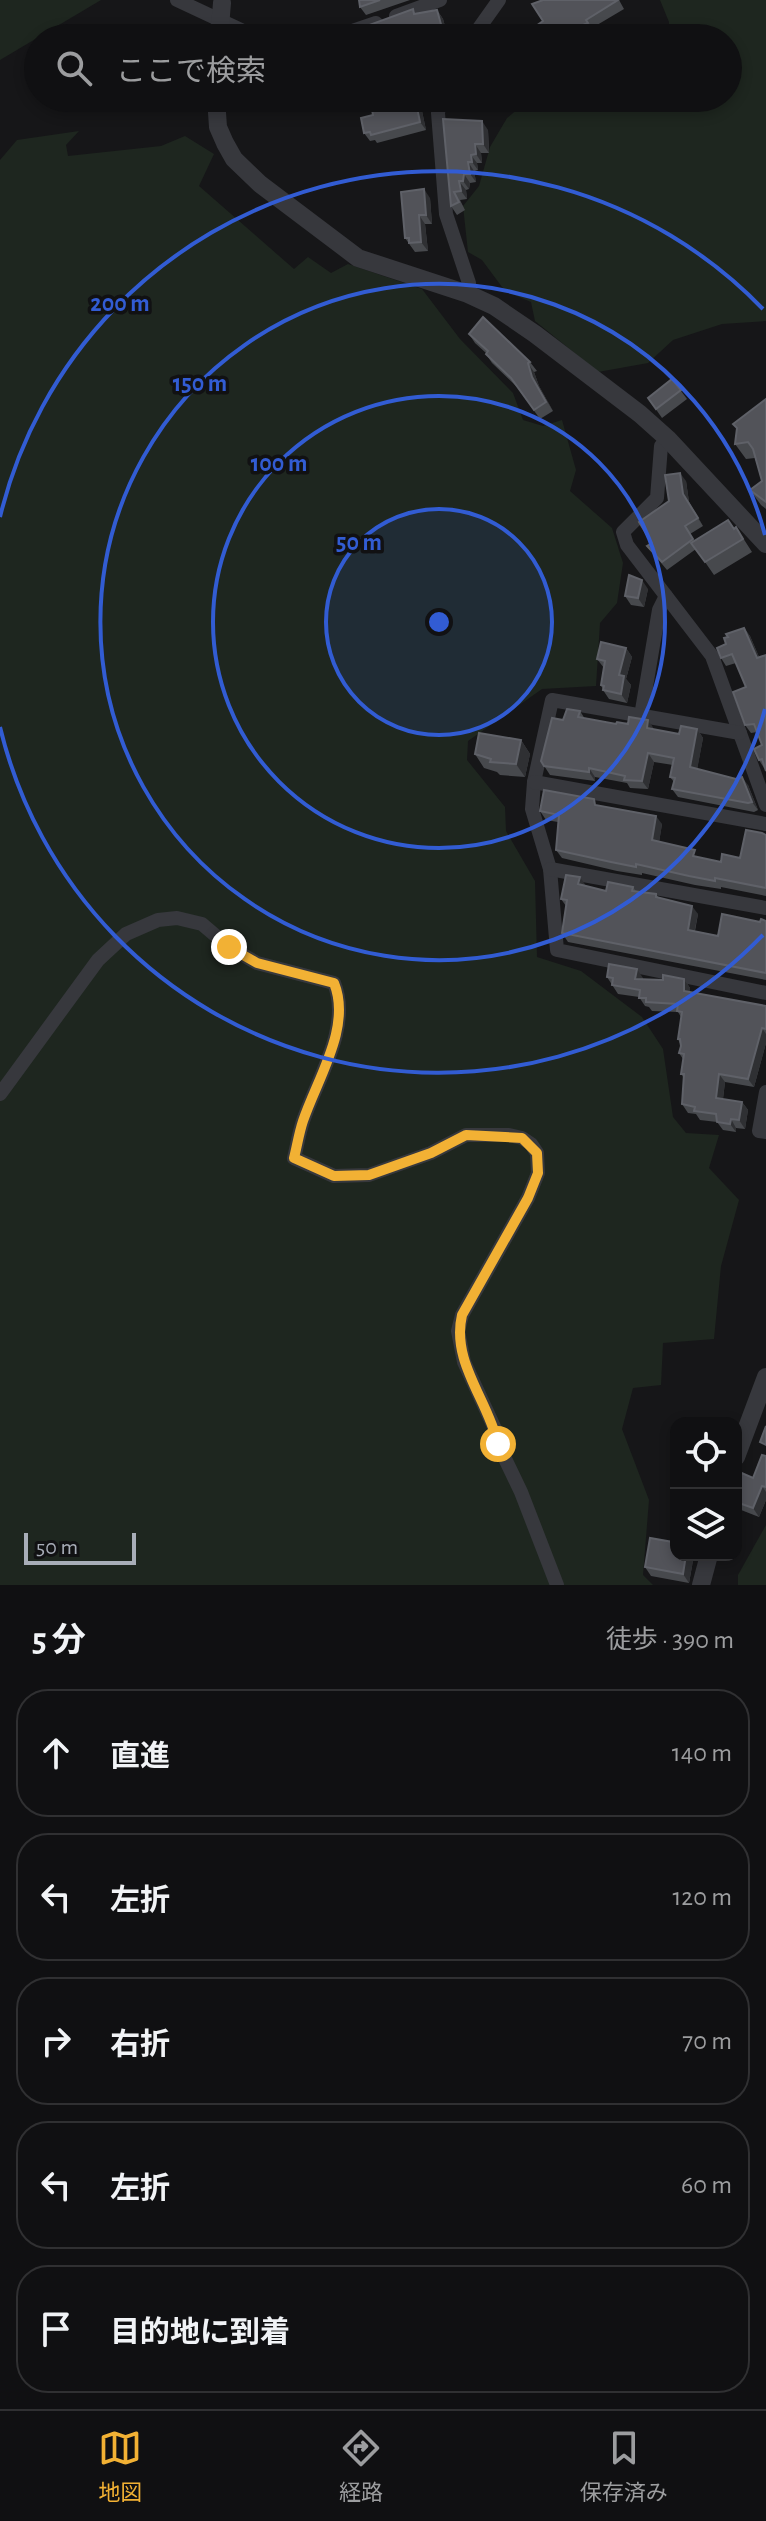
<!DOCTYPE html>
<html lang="ja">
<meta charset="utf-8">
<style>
body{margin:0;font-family:"Alegreya Sans","Noto Sans JP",sans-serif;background:#19191b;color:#f1f3f6}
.controls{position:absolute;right:24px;bottom:24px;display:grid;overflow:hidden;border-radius:16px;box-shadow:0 4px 12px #0003}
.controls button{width:72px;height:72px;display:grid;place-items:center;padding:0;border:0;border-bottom:2px solid #303032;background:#101012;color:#f1f3f6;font:40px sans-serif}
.scale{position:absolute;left:24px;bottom:20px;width:112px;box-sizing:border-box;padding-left:8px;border:4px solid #a8adb8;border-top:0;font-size:22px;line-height:28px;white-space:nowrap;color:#a8adb8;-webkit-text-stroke:6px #111113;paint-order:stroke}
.stop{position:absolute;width:24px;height:24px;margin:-18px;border:6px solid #f2b134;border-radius:50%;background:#fff}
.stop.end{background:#f2b134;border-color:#fff;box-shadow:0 2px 8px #0008}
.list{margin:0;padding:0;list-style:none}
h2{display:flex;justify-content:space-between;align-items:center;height:104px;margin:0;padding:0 32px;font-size:34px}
h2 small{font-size:26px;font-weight:400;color:#9c9d9f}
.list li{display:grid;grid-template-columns:52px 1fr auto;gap:24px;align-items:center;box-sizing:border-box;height:128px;margin:0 16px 16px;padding:0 16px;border:2px solid #303032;border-radius:32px}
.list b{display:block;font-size:30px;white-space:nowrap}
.list em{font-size:26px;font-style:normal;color:#9c9d9f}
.icon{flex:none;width:44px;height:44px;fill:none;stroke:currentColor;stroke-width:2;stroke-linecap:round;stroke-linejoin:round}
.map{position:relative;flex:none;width:766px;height:1585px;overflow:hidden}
.search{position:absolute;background:#101012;box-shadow:0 4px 12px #0003;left:24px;right:24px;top:24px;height:88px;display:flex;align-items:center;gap:20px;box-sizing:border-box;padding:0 28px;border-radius:44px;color:#9c9d9f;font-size:30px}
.sheet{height:824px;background:#101012}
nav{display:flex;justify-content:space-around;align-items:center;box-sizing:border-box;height:112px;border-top:2px solid #303032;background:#101012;font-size:22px;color:#9c9d9f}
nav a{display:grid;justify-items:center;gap:4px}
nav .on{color:#f2b134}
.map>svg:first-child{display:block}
.green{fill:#1e261f}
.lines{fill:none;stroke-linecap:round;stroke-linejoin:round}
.minor{stroke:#37383d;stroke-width:14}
.tertiary{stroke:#37383d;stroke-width:18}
.tertiary-bridge{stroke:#37383d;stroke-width:18}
.wall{fill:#47494d}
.shaded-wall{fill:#2f3033}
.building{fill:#525359;stroke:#5f6168;stroke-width:2}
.route{stroke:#f2b134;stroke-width:10}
.ring{fill:none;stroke:#325cd3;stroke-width:4}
.centre{fill:#325cd3;stroke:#111113;stroke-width:4}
.ring-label{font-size:24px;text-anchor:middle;font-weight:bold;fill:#325cd3;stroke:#111113;stroke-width:7;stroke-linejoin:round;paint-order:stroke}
</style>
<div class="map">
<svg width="766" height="1585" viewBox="0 0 766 1585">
<rect width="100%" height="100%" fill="#161618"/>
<!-- green -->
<g class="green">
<path d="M0,0h101l-101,60z"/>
<path d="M660,0h106v321l-44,3 -49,16 -25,23 -50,9 -63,-51 -4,-19 -26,-11 -23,-31 -14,-8 -5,-46 16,-20 11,-39 17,-29 24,-20h197v-60h-59v-16z"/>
<path d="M79,131l-13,14 2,11 93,-10 24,-10 29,18 -15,32 95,83 14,-12 23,16 17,-9 74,25 38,50 53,54 10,27 20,6 19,-6 14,50 -6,21 42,37 11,35 -6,40 -17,20 -4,63 -54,3 -74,52 -1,19 38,47 1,24 29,50 2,76 44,14 61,46 21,32 10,68 13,16 33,2 -10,33 30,32 -18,66 -7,73 -51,4 -2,42 -28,3 -11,41 27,71 -6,75 10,10h-653v-1425l17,-20z"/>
<path d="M766,1525v60h-28v-10z"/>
</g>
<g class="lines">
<!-- minor -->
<g class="minor">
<path d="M177,0l81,38"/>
<path d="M396,16l44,-16"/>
<path d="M332,38l44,-15"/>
<path d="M472,38l27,-38"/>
<path d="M441,98l-3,15 8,101 23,69 -1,11"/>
<path d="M668,439l-7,7 -4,52 -34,34 4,13 85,111 54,149"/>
<path d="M641,716l18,-106 7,-14"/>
<path d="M740,733l-188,-33 -18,82 -2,27 18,60 7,81 209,43"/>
<path d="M534,782l232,42"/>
<path d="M550,869l216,39"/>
<path d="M766,1092l-7,39 7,1"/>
<path d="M0,1094l98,-134 28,-26 32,-14 19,-2 25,6 27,23 28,16 77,20c18,44 -17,96 -31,138 -4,12 -6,25 -9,37l40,18 35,-1 62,-22 35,-18h43l13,3 9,6 6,9 1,20 -10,25 -66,117 -4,16 6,31 31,67 3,15 23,48 36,93"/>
</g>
<!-- tertiary -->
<g class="tertiary">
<path d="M216,98l2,29 7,16 9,16 26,25 98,74 110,36 26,12 41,28 105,80 28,25 98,105"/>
<path d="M736,1457l30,-80"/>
<path d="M701,1585l8,-30"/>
</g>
<!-- tertiary-bridge -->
<path class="tertiary-bridge" d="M219,38l3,-35"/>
</g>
<!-- wall -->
<g class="wall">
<path d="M359,0h51l-44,15 -6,-8z"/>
<path d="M619,0l5,9 -32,19 2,4 -17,6h-58l24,-17z"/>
<path d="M437,10l6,9 5,18 -3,1h-103l21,-5 53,-19z"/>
<path d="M256,98h22v1l-20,3z"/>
<path d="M349,98h21v1l-19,2z"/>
<path d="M400,106l22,5 4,19 -49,13 -2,-3 -5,1 -6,-8 9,-18z"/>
<path d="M443,119l45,11 1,23h-8l1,10h-5l1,7 -4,1 2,11 -6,1 -1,6 -3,1 1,9 -7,1 5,10 -8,5 -6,-9z"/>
<path d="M430,198l2,26h-7l3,27 -13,1 -10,-14z"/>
<path d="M469,334l61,28 7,9 -3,1 5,14 14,25 -13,8 -23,-32 -25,-24 -6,-9v-1l-11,-10z"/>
<path d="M672,379l15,20 -25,19 -14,-20z"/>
<path d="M766,399v110l-5,-4 -11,-15 12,-9 -7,-23 -9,1 -11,-15z"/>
<path d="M686,481l3,21 14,24 -13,8 4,7 34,-21 6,8 2,-1 16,25 -38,23 -18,-26 -29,21 -20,-24 5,-3 17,-42z"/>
<path d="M648,589l-4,18 -13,-2 -6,-9z"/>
<path d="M744,628l6,8 9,21 5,111 -5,-8 3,-15 -5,-13 -6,1 -6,-8 1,-38 -10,-24 -10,3 -5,-8 5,-14z"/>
<path d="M626,648l6,9 -6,22 5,6 -4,18 -18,-4 -6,-9 -2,-5 3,-17 -7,-9z"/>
<path d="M580,711l5,8 31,5 32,-4 6,10 25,4 18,-5 6,9 -6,31 51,16 10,25 -4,2 -76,-15 -6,-8 2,-7 -4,-5 3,-12 -19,-3 -6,27 -18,-1 -3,-5 -32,-6v4l-45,-6 -9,-14z"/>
<path d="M521,740l9,14 -5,23 -25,-2 -3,-3 -13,-4 -9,-14z"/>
<path d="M599,806l63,18 -3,18 41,16 21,4 19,-4 26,-23v61l-45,-9v2l-26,-4 -53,-12v2l-25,-4 -55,-13 -6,-8 2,-28 -12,-2 -6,-9z"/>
<path d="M633,887l3,4 20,3 3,4 39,16 -3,17 23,5 48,-15v59l-198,-38 -6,-9 4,-27 -5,-7z"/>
<path d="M607,977l36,1v1l20,1 21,-1 6,9v4l76,14v37l-12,44 -29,-5 -2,17 19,3 6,8 -3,19 -9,-1v4l-13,-2 -6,-8 -17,-2 -4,-6 -8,-1 -6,-9 2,-26 -3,-4 2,-15 -4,-6 2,-7 -3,-7 3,-22 -3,-5 -26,-1 -3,-4 -4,-1 -6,-9 -21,-3z"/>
<path d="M766,1456v44l-7,17 -23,-9v-33l17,3z"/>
<path d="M676,1555h18l-5,28 -38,-7 -6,-9z"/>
</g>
<!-- shaded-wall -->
<g class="shaded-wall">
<path d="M437,10l6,9 5,18 -6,-9z"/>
<path d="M394,98h4l3,17 -6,-8z"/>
<path d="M416,103l6,8 4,19 -6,-8z"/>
<path d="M482,121l6,9 1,23 -6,-9z"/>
<path d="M475,144l6,9 1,10 -6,-9z"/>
<path d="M471,155l6,8 1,7 -6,-8z"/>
<path d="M468,162l6,9 2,11 -6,-8z"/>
<path d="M464,174l6,9 -1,6 -6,-8z"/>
<path d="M459,181l7,9 1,9 -6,-8z"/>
<path d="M424,189l6,9 2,26 -6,-9z"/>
<path d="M419,215l6,9 3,27 -7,-9z"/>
<path d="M528,363l6,9 5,14 14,25 -21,-34z"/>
<path d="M680,473l6,8 3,21 14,24 -20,-32z"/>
<path d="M642,580l6,9 -4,18 -6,-9z"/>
<path d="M744,628l6,8 13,30 -6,-8z"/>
<path d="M626,648l6,9 -6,22 5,6 -4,18 -6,-9 -2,-19z"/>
<path d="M648,720l6,9 -1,8 -6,-9z"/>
<path d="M697,729l6,9 -7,38 -6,-9z"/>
<path d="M521,740l9,14 -5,23 -9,-13z"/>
<path d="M648,753l6,9 -6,27 -6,-8z"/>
<path d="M589,768l6,9v4l-6,-9z"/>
<path d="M742,777l6,8 10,25 -6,-8z"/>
<path d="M656,816l6,8 -4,25 -6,-9z"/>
<path d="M580,877l6,9 -8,-2z"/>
<path d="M692,906l6,8 -5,24 -5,-8z"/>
<path d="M637,969l6,9 -2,9 -6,-8z"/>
<path d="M684,979l6,9v11l-6,-8z"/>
<path d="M762,1028l4,6v9l-12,44 -6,-8z"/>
<path d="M719,1074l6,8 -3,24 -6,-8z"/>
<path d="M742,1102l6,8 -3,19 -6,-9z"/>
<path d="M731,1119l5,9v4l-6,-8z"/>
<path d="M762,1486l4,6v8l-7,17 -6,-9z"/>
<path d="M686,1555h8l-5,28 -6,-9z"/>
</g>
<!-- building -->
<g class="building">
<path d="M359,0h21l-20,7z"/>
<path d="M543,0h75l-32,20 2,3 -18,7 3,8h-54l24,-17 -11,-17z"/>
<path d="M413,9l1,5 23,-4 5,18 -32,10h-68v-2l21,-3 -2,-5z"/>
<path d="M370,98h24l1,9 21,-4 4,19 -49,13 -1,-3 -6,1 -3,-15 12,-3z"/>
<path d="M443,119l39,2 1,23h-8l1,10 -5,1 1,7h-4l2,12h-6l-1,7h-4l2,10 -7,1 5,10 -8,4z"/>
<path d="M424,189l2,26h-7l2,27 -12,1v-5h-4l-4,-46z"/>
<path d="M483,317l47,45 -2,1 4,14 14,25 -12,8 -23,-32 -25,-24 2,-3 -19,-17z"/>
<path d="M672,379l9,11 -25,19 -8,-11z"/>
<path d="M766,399v103l-16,-12 12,-9 -9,-32 -5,-7 -13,2 2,-16 -4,-4z"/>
<path d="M680,473l3,21 15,24 -13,8 8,13 -31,23 -15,-16 5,-3 -13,-21 30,-21 -4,-26z"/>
<path d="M728,520l6,9 2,-2 7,12 -38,23 -14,-19z"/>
<path d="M629,575l13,5 -4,18 -13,-2z"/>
<path d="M744,628l13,30 9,-3v116l-4,-12 -3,1 -5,-11 8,-4 -8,-21 -9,1 -12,-33 13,-5 -14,-33 -11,4 -4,-10 9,-4 -2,-6 4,-1 -2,-3z"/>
<path d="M601,642l25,6 -7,27 5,1 -3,18 -18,-4 1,-4 -3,-1 4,-24 -8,-2z"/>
<path d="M567,709l13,2 -2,6 38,7 1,-2 11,2 1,-7 19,3 -1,8 32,6 2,-8 16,3 -7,38 46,12 6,-2 10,25 -4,1 -76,-14 3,-11 -5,-1 4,-19 -26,-5 -6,28 -18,-1 1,-4 -36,-8v4l-45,-6 -3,-5 11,-43 11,2z"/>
<path d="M479,733l42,7 -5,24 -26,-2 1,-3 -16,-5z"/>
<path d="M544,790l50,9 1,6 61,11 -4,24 43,10 -2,6 28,6 1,-8 18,4 6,-28 16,3 4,2v53l-51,-10v3l-26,-5 -53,-12v3l-25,-5 -55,-12 3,-35 -19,-4z"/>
<path d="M566,875l14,2 -2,7 28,7 2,-9 25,5 -1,4 24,3v3l36,9 -4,24 30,6 4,-22 38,8 1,-3 5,2v52l-204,-40 5,-33 -6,-1z"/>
<path d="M609,964l28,5 -2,10 28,1v-5l21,4v12l82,15v23l-4,-1 -14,51 -29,-5 -3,24 26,4 -3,18 -8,-1 -1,5 -13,-2 -1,-8 -22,-3 1,-4 -13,-3 2,-30h-3l3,-20 -5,-1 2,-7 -1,-7h-2l4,-27 -5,-1 1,-7 -32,-2v-4h-7l1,-8 -28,-5 1,-7 -6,-1z"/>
<path d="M766,1426v19l-6,-3z"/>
<path d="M762,1455l4,1v31l-4,-1 -9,22 -17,-6v-27l1,-4 16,7z"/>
<path d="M676,1528v27h10l-3,19 -38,-7 5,-29 23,4z"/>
</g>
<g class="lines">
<!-- route -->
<path class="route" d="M229,947l28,16 77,20c18,44 -17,96 -31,138 -4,12 -6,25 -9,37l40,18 35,-1 62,-22 35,-18 56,3 15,15 1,20 -10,25 -66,117c-11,47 26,85 36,129"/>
</g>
<!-- distance rings -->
<circle cx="439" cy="622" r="113" fill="#325cd3" fill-opacity=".12"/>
<g class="ring">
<circle cx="439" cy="622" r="113"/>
<circle cx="439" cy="622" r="226"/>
<path d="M765 709A338 338 0 1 1 765 535"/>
<path d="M763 935A451 451 0 0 1 0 727M0 517A451 451 0 0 1 763 309"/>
</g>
<circle cx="439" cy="622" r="12" class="centre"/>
<g class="ring-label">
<text x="120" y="311">200 m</text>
<text x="200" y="391">150 m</text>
<text x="279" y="471">100 m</text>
<text x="359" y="550">50 m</text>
</g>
</svg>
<div class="controls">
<button><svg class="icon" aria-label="locate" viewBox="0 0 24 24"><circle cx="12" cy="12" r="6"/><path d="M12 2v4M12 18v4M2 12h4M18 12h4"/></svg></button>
<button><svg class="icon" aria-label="layers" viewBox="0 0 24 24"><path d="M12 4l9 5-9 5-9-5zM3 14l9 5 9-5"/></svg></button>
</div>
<div class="scale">50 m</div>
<div class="stop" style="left:498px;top:1444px"></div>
<div class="stop end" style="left:229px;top:947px"></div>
<div class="search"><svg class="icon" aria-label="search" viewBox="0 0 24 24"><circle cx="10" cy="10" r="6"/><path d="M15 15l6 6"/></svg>ここで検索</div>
</div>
<section class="sheet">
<h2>5 分<small>徒歩 · 390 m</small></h2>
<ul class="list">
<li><svg class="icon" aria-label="ahead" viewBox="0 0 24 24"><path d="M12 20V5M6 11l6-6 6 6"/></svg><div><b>直進</b></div><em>140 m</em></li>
<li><svg class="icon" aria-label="left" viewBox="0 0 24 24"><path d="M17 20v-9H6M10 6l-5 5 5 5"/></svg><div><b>左折</b></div><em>120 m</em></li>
<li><svg class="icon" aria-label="right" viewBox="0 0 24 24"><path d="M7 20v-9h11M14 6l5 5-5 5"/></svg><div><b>右折</b></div><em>70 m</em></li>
<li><svg class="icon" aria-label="left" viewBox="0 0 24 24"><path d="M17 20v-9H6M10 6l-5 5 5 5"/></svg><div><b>左折</b></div><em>60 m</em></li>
<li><svg class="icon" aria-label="arrive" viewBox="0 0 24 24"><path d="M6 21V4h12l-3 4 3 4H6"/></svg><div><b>目的地に到着</b></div></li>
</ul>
</section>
<nav>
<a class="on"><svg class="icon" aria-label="map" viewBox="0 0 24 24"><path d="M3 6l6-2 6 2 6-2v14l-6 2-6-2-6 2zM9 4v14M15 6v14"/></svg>地図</a>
<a><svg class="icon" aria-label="directions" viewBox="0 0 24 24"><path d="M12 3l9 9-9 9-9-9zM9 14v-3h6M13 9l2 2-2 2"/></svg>経路</a>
<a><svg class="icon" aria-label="saved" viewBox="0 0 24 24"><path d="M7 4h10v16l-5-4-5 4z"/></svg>保存済み</a>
</nav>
